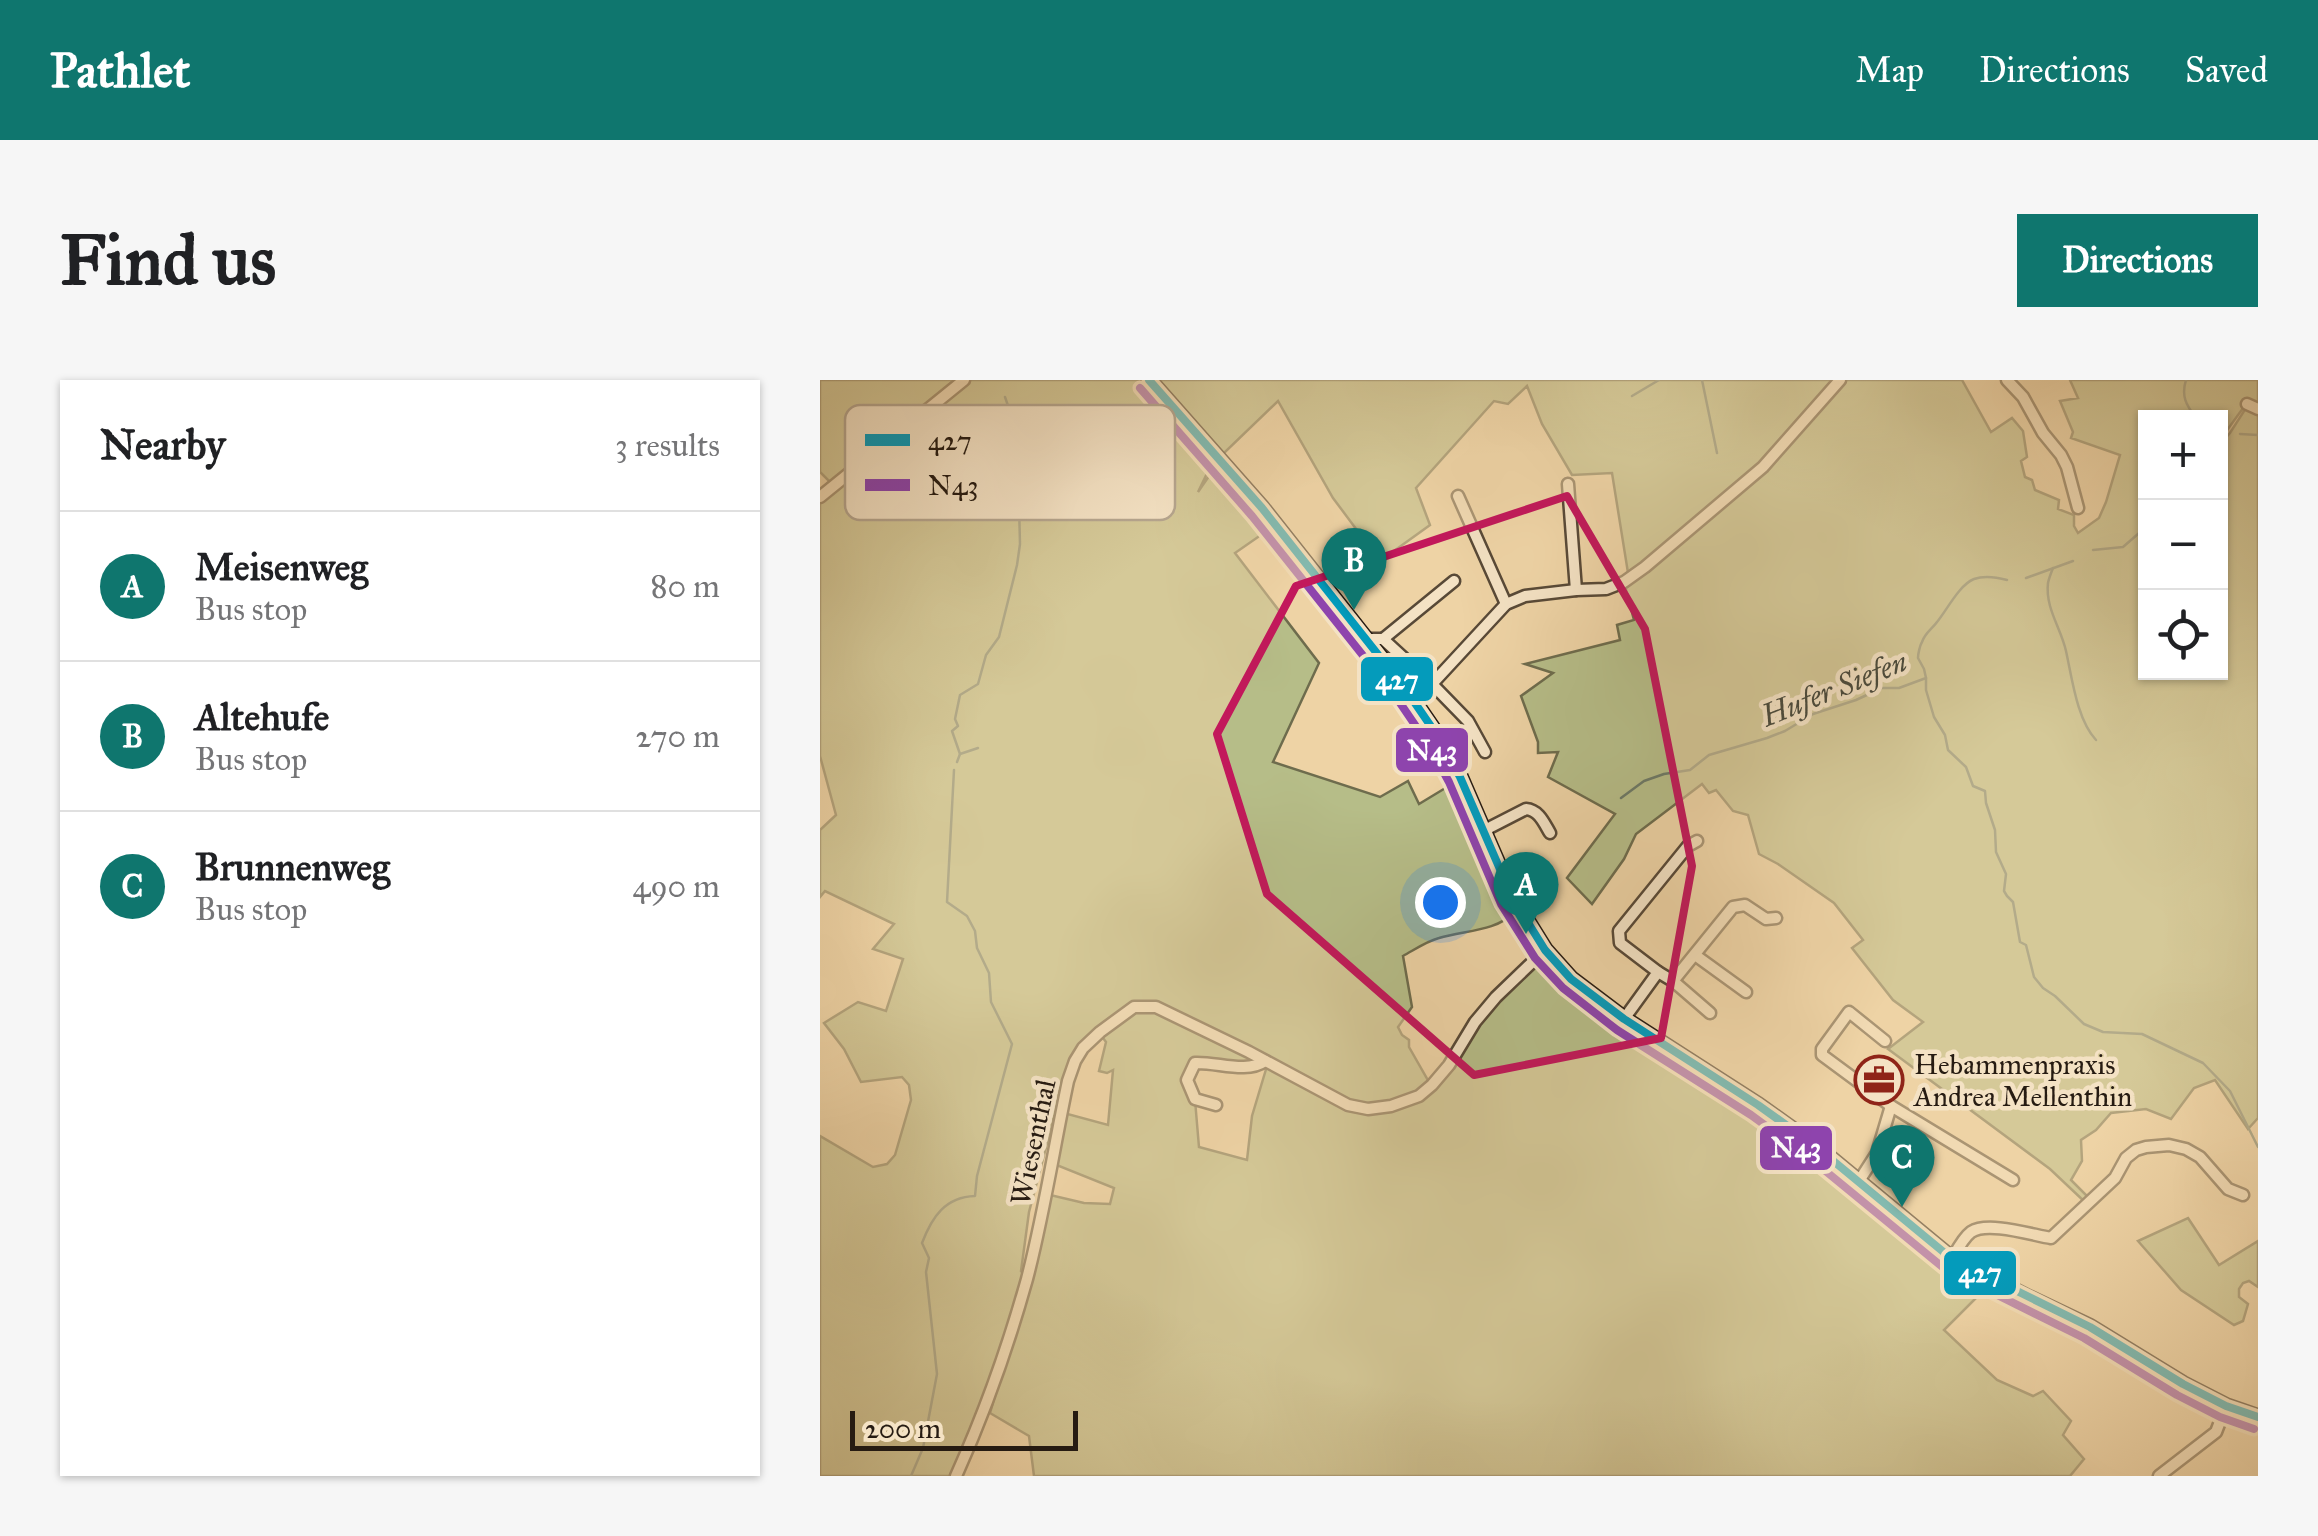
<!DOCTYPE html>
<meta charset="utf-8">
<style>
body{margin:0;font-family:"IM FELL Great Primer",serif;background:#f6f6f6;color:#202124}
.controls{position:absolute;right:30px;top:30px;display:grid;overflow:hidden;border-radius:0px;box-shadow:0 2px 8px #0004}
.controls button{width:90px;height:90px;display:grid;place-items:center;padding:0;border:0;border-bottom:2px solid #e0e0e0;background:#fff;color:#202124;font:50px sans-serif}
.scale{position:absolute;left:30px;bottom:25px;width:228px;box-sizing:border-box;padding-left:10px;border:5px solid #261b12;border-top:0;font-size:28px;line-height:35px;white-space:nowrap;color:#261b12;-webkit-text-stroke:8px #f4e2c4;paint-order:stroke}
.you{position:absolute;left:620px;top:522px;width:35px;height:35px;margin:-25px;border:8px solid #fff;border-radius:50%;background:#1a73e8;box-shadow:0 0 0 15px #1a73e833}
.badge{display:grid;place-items:center;width:65px;height:65px;border-radius:50%;background:#0f766e;color:#fff;font-size:32px;font-weight:700}
.pin{position:absolute;translate:-50% -82px;filter:drop-shadow(0 2px 5px #0008)}
.pin::after{content:'';position:absolute;top:52px;width:35px;height:30px;background:inherit;clip-path:polygon(0 0,100% 0,50% 100%)}
.list{margin:0;padding:0;list-style:none}
h2{display:flex;justify-content:space-between;align-items:center;height:130px;margin:0;padding:0 40px;font-size:42px}
h2 small{font-size:32px;font-weight:400;color:#757577}
.list li{display:grid;grid-template-columns:65px 1fr auto;gap:30px;align-items:center;box-sizing:border-box;height:150px;padding:0 40px;border-top:2px solid #e0e0e0}
.list b{display:block;font-size:38px;white-space:nowrap}
.list p{margin:0;font-size:32px;white-space:nowrap;color:#757577}
.list em{font-size:32px;font-style:normal;color:#757577}
.icon{flex:none;width:55px;height:55px;fill:none;stroke:currentColor;stroke-width:2;stroke-linecap:round;stroke-linejoin:round}
.map{position:relative;flex:none;width:1438px;height:1096px;overflow:hidden;border-radius:0px}
header{display:flex;align-items:center;gap:60px;box-sizing:border-box;height:140px;padding:0 50px;background:#0f766e;color:#fff}
header strong{font-size:48px}
nav{display:flex;gap:55px;margin-inline-start:auto;font-size:35px}
.intro{display:flex;align-items:center;justify-content:space-between;box-sizing:border-box;height:240px;padding:0 60px}
h1{margin:0;font-size:70px}
.button{padding:25px 45px;border-radius:0px;background:#0f766e;color:#fff;font-size:35px;font-weight:700}
main{display:flex;gap:60px;padding:0 60px}
aside{flex:1;background:#fff;border-radius:0px;box-shadow:0 2px 8px #0004}
.map>svg:first-child{display:block}
.green{fill:#b6bd88;stroke:#6e6c4d;stroke-width:2.5;fill-rule:evenodd}
.lines{fill:none;stroke-linecap:round;stroke-linejoin:round}
.stream{stroke:#6c7a68;stroke-width:2.5}
.minor-casing{stroke:#584937;stroke-width:15}
.major-casing{stroke:#261b12;stroke-width:18}
.minor{stroke:#f4e2c4;stroke-width:10}
.major{stroke:#e7ba72;stroke-width:12}
.bus-1-casing{stroke:#f4e2c4;stroke-width:15}
.bus-2-casing{stroke:#f4e2c4;stroke-width:15}
.bus-1{stroke:#049bbb;stroke-width:8}
.bus-2{stroke:#8e44ad;stroke-width:8}
.marked{fill:none;stroke:#c2185b;stroke-width:8;stroke-linejoin:round}
.labels{text-anchor:middle;dominant-baseline:central;stroke-width:9;stroke-linejoin:round;paint-order:stroke}
.poi-label{font-size:28px;fill:#261b12;stroke:#f4e2c4;text-anchor:start}
.street-label{font-size:28px;fill:#261b12;stroke:#f4e2c4}
.water-label{font-size:30px;font-style:italic;fill:#494a3d;stroke:#f4e2c4}
.key{fill:#f4e2c4;stroke:#b6a68f;stroke-width:2.5}
.key-label{font-size:28px;fill:#261b12}
.line-badge{stroke:#f4e2c4;stroke-width:4}
.badge-label{font-size:28px;text-anchor:middle;font-weight:bold;fill:#fff}
</style>
<header>
<strong>Pathlet</strong>
<nav><a>Map</a><a>Directions</a><a>Saved</a></nav>
</header>
<div class="intro"><h1>Find us</h1><a class="button">Directions</a></div>
<main>
<aside>
<h2>Nearby<small>3 results</small></h2>
<ul class="list">
<li><span class="badge">A</span><div><b>Meisenweg</b><p>Bus stop</p></div><em>80 m</em></li>
<li><span class="badge">B</span><div><b>Altehufe</b><p>Bus stop</p></div><em>270 m</em></li>
<li><span class="badge">C</span><div><b>Brunnenweg</b><p>Bus stop</p></div><em>490 m</em></li>
</ul>
</aside>
<div class="map">
<svg width="1438" height="1096" viewBox="0 0 1438 1096">
<rect width="100%" height="100%" fill="#eed3a5"/>
<filter id="stains"><feTurbulence type="fractalNoise" baseFrequency=".002" numOctaves="4"/><feColorMatrix values="0 0 0 0 .2 0 0 0 0 .09 0 0 0 0 .02 0 0 0 .5 -.17"/></filter>
<radialGradient id="worn" r=".72"><stop offset=".6" stop-color="#630" stop-opacity="0"/><stop offset="1" stop-color="#630" stop-opacity=".3"/></radialGradient>
<!-- green -->
<g class="green">
<path d="M0,0h142l-128,106 -14,-14z"/>
<path d="M150,0h173l71,79 -16,33 20,-29 53,65 -36,25 84,110 -46,99 107,35 28,-16 11,23 38,-23 43,101 15,30c-20,20 -50,18 -76,26 -12,3 -25,12 -36,18l9,51 -14,20 4,8 7,5v7l21,37c-63,44 -106,6 -165,-24 -19,13 -47,1 -70,2l-9,19 9,19 4,47 48,13 5,-44 15,-50c23,12 59,36 82,43 12,3 25,3 38,1 50,-5 66,-50 91,-86 16,-23 37,-41 59,-60h7l45,40 173,110 109,87 63,56 53,30 -43,43 53,50 36,16 10,-5 28,30 -8,14 21,24 -14,17h-1036l-5,-40 -39,-23 40,-136 16,-83 38,9 26,1 4,-16 -60,-24 10,-51 44,12 5,-55 -6,3 -8,-2 7,-29 -8,-11 -11,6 -19,27 -39,148 -8,59 5,6 -28,91 -44,108h-134v-340l53,31 14,-3 8,-9 16,-55 -2,-15 -7,-8 -41,5 -17,-33 -20,-26 34,-21 28,9 17,-52 -30,-10 21,-25 -69,-33 -5,6v-67l16,-15 -16,-59v-255z"/>
<path d="M336,0h806l29,52 21,-14 11,13 4,26 -6,4 4,16 7,3 3,10 24,10 -1,9 16,6v11l4,7 21,-15 7,-16 14,-47 -49,-17 2,-6 -13,-31 18,-3 -8,-18h188v738l-10,11 -33,-49 -21,8 -23,31 -25,-10 -35,4 -15,17 -15,10 1,21 -11,19 20,20 -4,4 -37,-35 -162,-120 35,-27 -30,-22 -41,-52 11,-8 -29,-37 -56,-39 -19,-10 -11,-39 -15,-4 -17,-21 -7,3 -7,-9 -66,50 -12,25 -32,45 -25,-26 48,-64 -67,-37 10,-25 -20,1v-11l-17,-46 32,-23 -28,-9 95,-24 -3,-15 17,-5 -10,-38 5,-3 -17,-106 -40,2 -30,-51 -15,-38 -19,18 -14,-3 -78,87 14,37 -50,36 -47,-63 -55,-97 -55,53zM1423,20l5,5 -18,28 -9,10 -1,229h-74v-254h74v22l26,-36z"/>
<path d="M1368,838l31,47 39,-24v46l-9,-6 -6,2 -4,6v8l9,7 -5,17 -9,4 -53,-35 -43,-49z"/>
</g>
<g class="lines">
<!-- stream -->
<g class="stream">
<path d="M882,0l15,73"/>
<path d="M1366,0c-5,16 0,25 10,38"/>
<path d="M812,16l27,-16"/>
<path d="M1420,54l18,1"/>
<path d="M1273,170l30,-3 23,-20"/>
<path d="M1233,188c-2,5 -4,10 -5,15 -3,25 13,45 18,68 6,27 11,69 30,89"/>
<path d="M1206,198l47,-17"/>
<path d="M1106,298v12l8,27 11,18 3,15 18,17 7,19 12,5 1,12 9,27 1,22 10,22 -2,17 3,5 6,6 7,40 6,3 8,32 9,11 12,8 29,28 19,8 39,2 61,29 27,28 28,56"/>
<path d="M140,374l18,-6"/>
<path d="M137,382l3,-8 -8,-23 6,-5 -3,-7 5,-24 18,-11 8,-29 13,-18 18,-72 3,-21 -2,-79 -3,-5 7,-4 -1,-12 -16,-47"/>
<path d="M801,418l23,-17 20,-7 26,-4 19,-15 58,-17 18,-7 28,-17 43,-14 26,-12h17l27,-10 -2,-9 -6,-11c0,-4 2,-13 4,-16 3,-9 10,-13 15,-20 10,-12 22,-37 37,-43 11,-4 22,-2 33,1"/>
<path d="M91,1096l12,-28 14,-74 -11,-102 3,-14 -7,-15c10,-26 23,-46 53,-47l2,-20 35,-132 -21,-42 -2,-29 -12,-25 -2,-17 -8,-15 -20,-14 7,-132"/>
</g>
<!-- minor casing -->
<g class="minor-casing">
<g id="minor">
<path d="M1187,0l16,17 20,36 18,22 6,12 11,41"/>
<path d="M1427,24l11,5"/>
<path d="M748,104l8,106"/>
<path d="M638,116l48,108"/>
<path d="M0,117l144,-117"/>
<path d="M544,259h19l49,45 36,37 17,31"/>
<path d="M563,259l71,-58"/>
<path d="M612,304l74,-80 19,-8 51,-6 30,-1 18,-7 21,-15 118,-100 77,-87"/>
<path d="M663,451l43,-22c13,1 18,14 24,24"/>
<path d="M875,575l51,37"/>
<path d="M838,592l15,9 37,32"/>
<path d="M853,601l60,-74 12,-2 21,14 10,-1"/>
<path d="M804,639l34,-47 -38,-29 -1,-12 69,-85 9,-5"/>
<path d="M396,725l-21,-6 -8,-19 8,-17c23,-1 51,11 70,-2"/>
<path d="M1071,726l122,74"/>
<path d="M1039,801l18,-28 14,-47 -69,-51v-6l27,-37 36,29"/>
<path d="M1132,879c5,-9 11,-21 19,-27 17,-11 61,3 80,6l64,-60 11,-20 10,-8 10,-3 23,-2 17,4 14,8 28,32 15,6"/>
<path d="M136,1096c29,-64 52,-129 71,-197 17,-65 27,-132 41,-198l7,-20 8,-13 17,-16 34,-25h22l93,45 99,53 20,4 23,-3 28,-10 13,-11 17,-20 26,-43 21,-25 49,-47"/>
<path d="M1339,1096l57,-44 10,-26"/>
</g>
</g>
<!-- major casing -->
<g class="major-casing">
<path id="major" d="M329,0l113,128 144,182 35,51 19,36 52,120 33,53 26,29 53,40 134,86 56,40 138,114 77,39 61,29 93,57 43,22 32,11"/>
</g>
<!-- minor -->
<use href="#minor" class="minor"/>
<!-- major -->
<use href="#major" class="major"/>
<!-- bus-1 casing -->
<g class="bus-1-casing">
<path id="bus-1" d="M329,0l113,128 144,182 35,51 19,36 52,120 33,53 26,29 53,40 134,86 56,40 138,114 138,68 93,57 43,22 32,11"/>
</g>
<!-- bus-2 casing -->
<g class="bus-2-casing">
<path id="bus-2" d="M320,8l112,128 144,181 34,50 19,35 52,122 34,54 28,30 54,42 134,85 55,40 139,114 139,69 93,57 43,22 34,12"/>
</g>
<!-- bus-1 -->
<use href="#bus-1" class="bus-1"/>
<!-- bus-2 -->
<use href="#bus-2" class="bus-2"/>
</g>
<!-- marked area -->
<path d="M0 0H1438V1096H0ZM747,116l78,133 47,237 -31,172 -187,37 -207,-181 -50,-160 79,-148z" fill="#eed3a5" fill-opacity=".55" fill-rule="evenodd"/>
<path class="marked" d="M747,116l78,133 47,237 -31,172 -187,37 -207,-181 -50,-160 79,-148z"/>
<!-- icons -->
<defs>
<g id="office-ring" transform="scale(2.5)"><circle r="9.5" fill="#f4e2c4" stroke="#8f2418" stroke-width="1.5"/><path d="M-6-3h4V-5.5h4V-3h4V5H-6ZM-1-4.5V-3h2v-1.5ZM-6 0V1H6V0Z" fill="#8f2418"/></g>
</defs>
<g fill-rule="evenodd">
<use href="#office-ring" x="1059" y="700"/>
</g>
<g class="labels">
<!-- poi labels -->
<g class="poi-label">
<text x="1094" y="684">Hebammenpraxis<tspan x="1094" dy="32">Andrea Mellenthin</tspan></text>
</g>
<!-- street labels -->
<g class="street-label">
<text transform="translate(213 762) rotate(-78)">Wiesenthal</text>
</g>
<!-- water labels -->
<g class="water-label">
<text transform="translate(1014 309) rotate(-22)">Hufer Siefen</text>
</g>
</g>
<!-- legend -->
<rect x="25" y="25" width="330" height="115" rx="15" class="key"/>
<rect x="45" y="54" width="45" height="12" fill="#049bbb"/>
<rect x="45" y="99" width="45" height="12" fill="#8e44ad"/>
<g class="key-label">
<text x="108" y="70">427</text>
<text x="108" y="115">N43</text>
</g>
<g class="line-badge">
<rect x="539" y="275" width="76" height="48" rx="10" fill="#049bbb"/>
<rect x="574" y="346" width="76" height="48" rx="10" fill="#8e44ad"/>
<rect x="938" y="744" width="76" height="48" rx="10" fill="#8e44ad"/>
<rect x="1122" y="869" width="76" height="48" rx="10" fill="#049bbb"/>
</g>
<g class="badge-label">
<text x="577" y="309">427</text>
<text x="612" y="380">N43</text>
<text x="976" y="777">N43</text>
<text x="1160" y="902">427</text>
</g>
<rect width="100%" height="100%" filter="url(#stains)"/>
<rect width="100%" height="100%" fill="url(#worn)"/>
</svg>
<div class="controls">
<button>+</button>
<button>−</button>
<button><svg class="icon" aria-label="locate" viewBox="0 0 24 24"><circle cx="12" cy="12" r="6"/><path d="M12 2v4M12 18v4M2 12h4M18 12h4"/></svg></button>
</div>
<div class="scale">200 m</div>
<div class="you"></div>
<div class="pin badge" style="left:706px;top:554px">A</div>
<div class="pin badge" style="left:534px;top:230px">B</div>
<div class="pin badge" style="left:1082px;top:827px">C</div>
</div>
</main>
